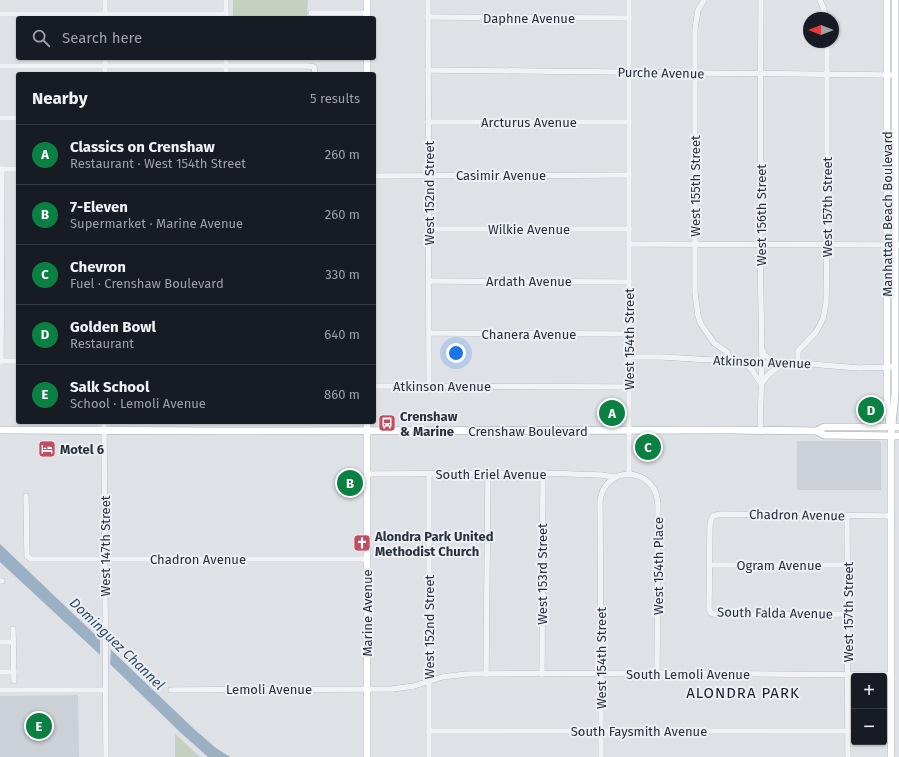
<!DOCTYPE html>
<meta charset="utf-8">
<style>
body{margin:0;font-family:"Fira Sans",sans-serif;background:#242831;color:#f1f3f6}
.controls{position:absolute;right:12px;bottom:12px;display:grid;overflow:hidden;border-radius:4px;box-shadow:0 1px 3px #0004}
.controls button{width:36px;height:36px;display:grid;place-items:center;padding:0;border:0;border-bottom:1px solid #363941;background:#171b24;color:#f1f3f6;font:20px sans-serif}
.compass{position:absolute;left:803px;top:12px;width:36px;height:36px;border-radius:50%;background:#171b24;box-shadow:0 1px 3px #0004;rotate:270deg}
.you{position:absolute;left:456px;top:353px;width:14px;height:14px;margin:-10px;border:3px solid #fff;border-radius:50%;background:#1a73e8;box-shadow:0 0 0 6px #1a73e833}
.badge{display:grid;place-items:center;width:26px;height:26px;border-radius:50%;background:#0b8043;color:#fff;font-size:13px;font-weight:700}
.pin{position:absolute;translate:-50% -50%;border:2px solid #fff;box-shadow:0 1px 4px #0006}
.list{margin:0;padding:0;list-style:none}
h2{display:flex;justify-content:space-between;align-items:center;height:52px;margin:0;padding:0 16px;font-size:17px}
h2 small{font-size:13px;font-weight:400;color:#9ea1a6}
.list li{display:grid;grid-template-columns:26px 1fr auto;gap:12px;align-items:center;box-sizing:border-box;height:60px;padding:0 16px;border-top:1px solid #363941}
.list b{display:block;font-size:15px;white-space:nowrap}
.list p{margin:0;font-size:13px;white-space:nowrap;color:#9ea1a6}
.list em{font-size:13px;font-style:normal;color:#9ea1a6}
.icon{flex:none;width:22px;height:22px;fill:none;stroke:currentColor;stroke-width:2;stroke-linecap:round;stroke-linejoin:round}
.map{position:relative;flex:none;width:899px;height:757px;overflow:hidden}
.search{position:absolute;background:#171b24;box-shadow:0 1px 3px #0004;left:16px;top:16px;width:360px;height:44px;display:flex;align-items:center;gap:10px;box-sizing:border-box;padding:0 14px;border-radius:4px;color:#9ea1a6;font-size:15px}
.panel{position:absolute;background:#171b24;box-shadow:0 1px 3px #0004;left:16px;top:72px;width:360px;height:352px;border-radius:4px}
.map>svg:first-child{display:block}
.built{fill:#ccd1d8}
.green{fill:#c4d0c0}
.water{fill:#9cb0c4}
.pier{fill:#dee2e6}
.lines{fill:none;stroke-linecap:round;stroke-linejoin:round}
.minor-casing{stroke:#a4a9b0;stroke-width:6}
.major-casing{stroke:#9ea6b1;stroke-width:8}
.minor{stroke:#f0f2f5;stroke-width:5.5}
.major{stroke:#fff;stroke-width:7}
.labels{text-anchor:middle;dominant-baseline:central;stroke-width:4;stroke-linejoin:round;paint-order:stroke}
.street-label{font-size:13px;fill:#29303c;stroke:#edf0f4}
.poi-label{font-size:13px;font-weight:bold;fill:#29303c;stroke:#edf0f4;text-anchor:start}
.water-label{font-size:14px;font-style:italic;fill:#36506c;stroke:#edf0f4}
.quarter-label{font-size:15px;letter-spacing:1px;fill:#1b212d;stroke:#edf0f4}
</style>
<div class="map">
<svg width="899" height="757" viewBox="0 0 899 757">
<rect width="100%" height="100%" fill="#dee2e6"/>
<!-- built -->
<g class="built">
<path d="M797,441h82l2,1v48h-84z"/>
<path d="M78,695l1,62h-79v-61z"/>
</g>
<!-- green -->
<g class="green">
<path d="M233,0h75l-1,18h-74z"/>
<path d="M891,141h1v65h-1l-1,-10v-50z"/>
<path d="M175,734l23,21 2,2h-25z"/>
</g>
<!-- water -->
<path class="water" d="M0,544l194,185 22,19 14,9h-22l-27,-24 -69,-67 -112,-104z"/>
<!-- pier -->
<path class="pier" d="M100,636l11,10 -1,21 -10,-9z"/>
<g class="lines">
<!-- minor casing -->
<g class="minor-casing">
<g id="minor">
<path d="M105,0v18"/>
<path d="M226,0v18"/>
<path d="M428,0l1,386"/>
<path d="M629,0v474"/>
<path d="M704,0l-6,10 -3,19v264l3,23 3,8 13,19 13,9 4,9"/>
<path d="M820,0l3,7 3,11"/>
<path d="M311,13h56"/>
<path d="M0,14h226"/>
<path d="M428,17l201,1"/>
<path d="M226,58v16"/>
<path d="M0,66h308l6,1 1,7"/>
<path d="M428,70l462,5"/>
<path d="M105,74v-16"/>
<path d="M0,118h18"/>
<path d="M428,122h201"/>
<path d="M0,169h18"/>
<path d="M374,176l255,-1"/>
<path d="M429,229h200"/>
<path d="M629,244l270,1"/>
<path d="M429,281l200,1"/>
<path d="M429,333l200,1"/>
<path d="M763,351l1,4 13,8"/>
<path d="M629,357h33l100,6h36l61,5 35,-1"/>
<path d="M0,361h18"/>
<path d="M1,361l1,-192"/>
<path d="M743,362l9,8 9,14 8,-10 14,-11"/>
<path d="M798,363v-12l18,-19 7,-13 3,-16 1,-59v-202"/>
<path d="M374,386l255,1"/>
<path d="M104,422l2,335"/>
<path d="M760,430l2,-67 -2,-119 1,-244"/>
<path d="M367,474l176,-1 58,2 14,2"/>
<path d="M26,496l1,60 4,3h336"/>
<path d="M847,516l1,241"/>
<path d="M710,565h137"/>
<path d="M0,581h2"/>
<path d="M848,614l-130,1 -7,-2 -2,-4 1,-84 1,-5 2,-4 7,-2 171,2"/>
<path d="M13,629l1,52"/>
<path d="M0,642h13"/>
<path d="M0,672h14"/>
<path d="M486,674l2,-201"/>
<path d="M542,674l1,-201"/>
<path d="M0,690h105"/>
<path d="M171,690l221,-1 22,-3 28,-9 25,-3 190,-1 234,2"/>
<path d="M429,731h419"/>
<path d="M429,757v-283"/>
<path d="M601,757v-84l-1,-167c0,-3 0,-7 1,-10 7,-26 40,-29 53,-7 3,5 3,10 4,15l-1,169"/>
</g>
</g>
<!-- major casing -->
<g class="major-casing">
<g id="major">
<path d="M367,0v18"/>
<path d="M887,0v409l3,14"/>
<path d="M367,58v16"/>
<path d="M367,422v335"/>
<path d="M0,430l223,1 508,-1 86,1 7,-4h75"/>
<path d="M817,431l7,4 75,1"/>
<path d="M891,757v-315c0,-16 3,-32 4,-48v-394"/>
</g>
</g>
<!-- minor -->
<use href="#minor" class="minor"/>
<!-- major -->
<use href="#major" class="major"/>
</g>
<!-- icons -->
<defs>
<g id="bus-square" transform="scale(0.9)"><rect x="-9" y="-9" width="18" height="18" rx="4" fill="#c24d62" stroke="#edf0f4"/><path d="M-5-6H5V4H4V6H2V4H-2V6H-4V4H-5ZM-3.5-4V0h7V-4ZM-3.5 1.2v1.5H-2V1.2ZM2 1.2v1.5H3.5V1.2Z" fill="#fff"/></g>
<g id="hotel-square" transform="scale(0.9)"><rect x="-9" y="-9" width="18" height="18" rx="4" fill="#c24d62" stroke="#edf0f4"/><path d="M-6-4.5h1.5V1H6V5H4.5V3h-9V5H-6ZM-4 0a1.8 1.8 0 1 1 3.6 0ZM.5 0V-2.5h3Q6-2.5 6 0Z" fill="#fff"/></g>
<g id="church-square" transform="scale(0.9)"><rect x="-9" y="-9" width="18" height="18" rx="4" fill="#c24d62" stroke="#edf0f4"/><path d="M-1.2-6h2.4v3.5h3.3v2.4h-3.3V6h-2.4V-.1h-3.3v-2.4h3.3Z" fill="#fff"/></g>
</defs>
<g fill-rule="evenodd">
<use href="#bus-square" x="387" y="423"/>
<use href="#hotel-square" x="47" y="449"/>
<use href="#church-square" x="362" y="543"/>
</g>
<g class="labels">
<!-- street labels -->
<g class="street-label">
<text x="529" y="18">Daphne Avenue</text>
<text transform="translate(661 73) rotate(1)">Purche Avenue</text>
<text x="529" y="122">Arcturus Avenue</text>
<text x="501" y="175">Casimir Avenue</text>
<text transform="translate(695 186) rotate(-90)">West 155th Street</text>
<text transform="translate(429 193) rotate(-90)">West 152nd Street</text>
<text transform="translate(827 207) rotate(-90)">West 157th Street</text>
<text transform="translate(887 214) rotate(-90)">Manhattan Beach Boulevard</text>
<text transform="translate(761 215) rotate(-90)">West 156th Street</text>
<text x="529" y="229">Wilkie Avenue</text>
<text x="529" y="281">Ardath Avenue</text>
<text x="529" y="334">Chanera Avenue</text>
<text transform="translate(629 339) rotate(-90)">West 154th Street</text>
<text transform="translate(762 362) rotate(2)">Atkinson Avenue</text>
<text x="442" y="386">Atkinson Avenue</text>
<text x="528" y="431">Crenshaw Boulevard</text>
<text x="491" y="474">South Eriel Avenue</text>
<text transform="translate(797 515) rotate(1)">Chadron Avenue</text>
<text transform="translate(105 546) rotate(-90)">West 147th Street</text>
<text x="198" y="559">Chadron Avenue</text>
<text x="779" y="565">Ogram Avenue</text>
<text transform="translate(658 566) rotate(-90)">West 154th Place</text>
<text transform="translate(542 574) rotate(-90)">West 153rd Street</text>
<text transform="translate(848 612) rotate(-90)">West 157th Street</text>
<text transform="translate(367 613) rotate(-90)">Marine Avenue</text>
<text transform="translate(775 613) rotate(1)">South Falda Avenue</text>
<text transform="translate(429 627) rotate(-90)">West 152nd Street</text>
<text transform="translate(601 658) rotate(-90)">West 154th Street</text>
<text x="688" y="674">South Lemoli Avenue</text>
<text x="269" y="689">Lemoli Avenue</text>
<text x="639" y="731">South Faysmith Avenue</text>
</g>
<!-- poi labels -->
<g class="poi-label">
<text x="400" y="416">Crenshaw<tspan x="400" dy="15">&amp; Marine</tspan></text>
<text x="60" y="449">Motel 6</text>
<text x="375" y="536">Alondra Park United<tspan x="375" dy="15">Methodist Church</tspan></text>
</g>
<!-- water labels -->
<g class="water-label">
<text transform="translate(117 644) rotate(44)">Dominguez Channel</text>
</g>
<!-- quarter labels -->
<g class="quarter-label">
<text x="743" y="693">ALONDRA PARK</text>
</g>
</g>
</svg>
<div class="controls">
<button>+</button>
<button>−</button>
</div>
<svg class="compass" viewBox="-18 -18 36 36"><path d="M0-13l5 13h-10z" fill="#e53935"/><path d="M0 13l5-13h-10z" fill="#9ea1a6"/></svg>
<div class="you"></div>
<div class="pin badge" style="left:612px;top:413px">A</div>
<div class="pin badge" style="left:350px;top:483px">B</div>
<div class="pin badge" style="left:648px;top:447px">C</div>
<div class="pin badge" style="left:871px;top:410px">D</div>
<div class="pin badge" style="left:39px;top:726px">E</div>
<div class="search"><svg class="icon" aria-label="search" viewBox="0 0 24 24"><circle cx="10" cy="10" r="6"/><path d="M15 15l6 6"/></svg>Search here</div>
<section class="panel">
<h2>Nearby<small>5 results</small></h2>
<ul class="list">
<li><span class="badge">A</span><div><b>Classics on Crenshaw</b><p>Restaurant · West 154th Street</p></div><em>260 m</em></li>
<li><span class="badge">B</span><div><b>7-Eleven</b><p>Supermarket · Marine Avenue</p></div><em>260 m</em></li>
<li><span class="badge">C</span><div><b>Chevron</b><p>Fuel · Crenshaw Boulevard</p></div><em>330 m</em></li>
<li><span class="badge">D</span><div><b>Golden Bowl</b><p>Restaurant</p></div><em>640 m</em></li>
<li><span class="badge">E</span><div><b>Salk School</b><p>School · Lemoli Avenue</p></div><em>860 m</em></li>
</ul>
</section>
</div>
